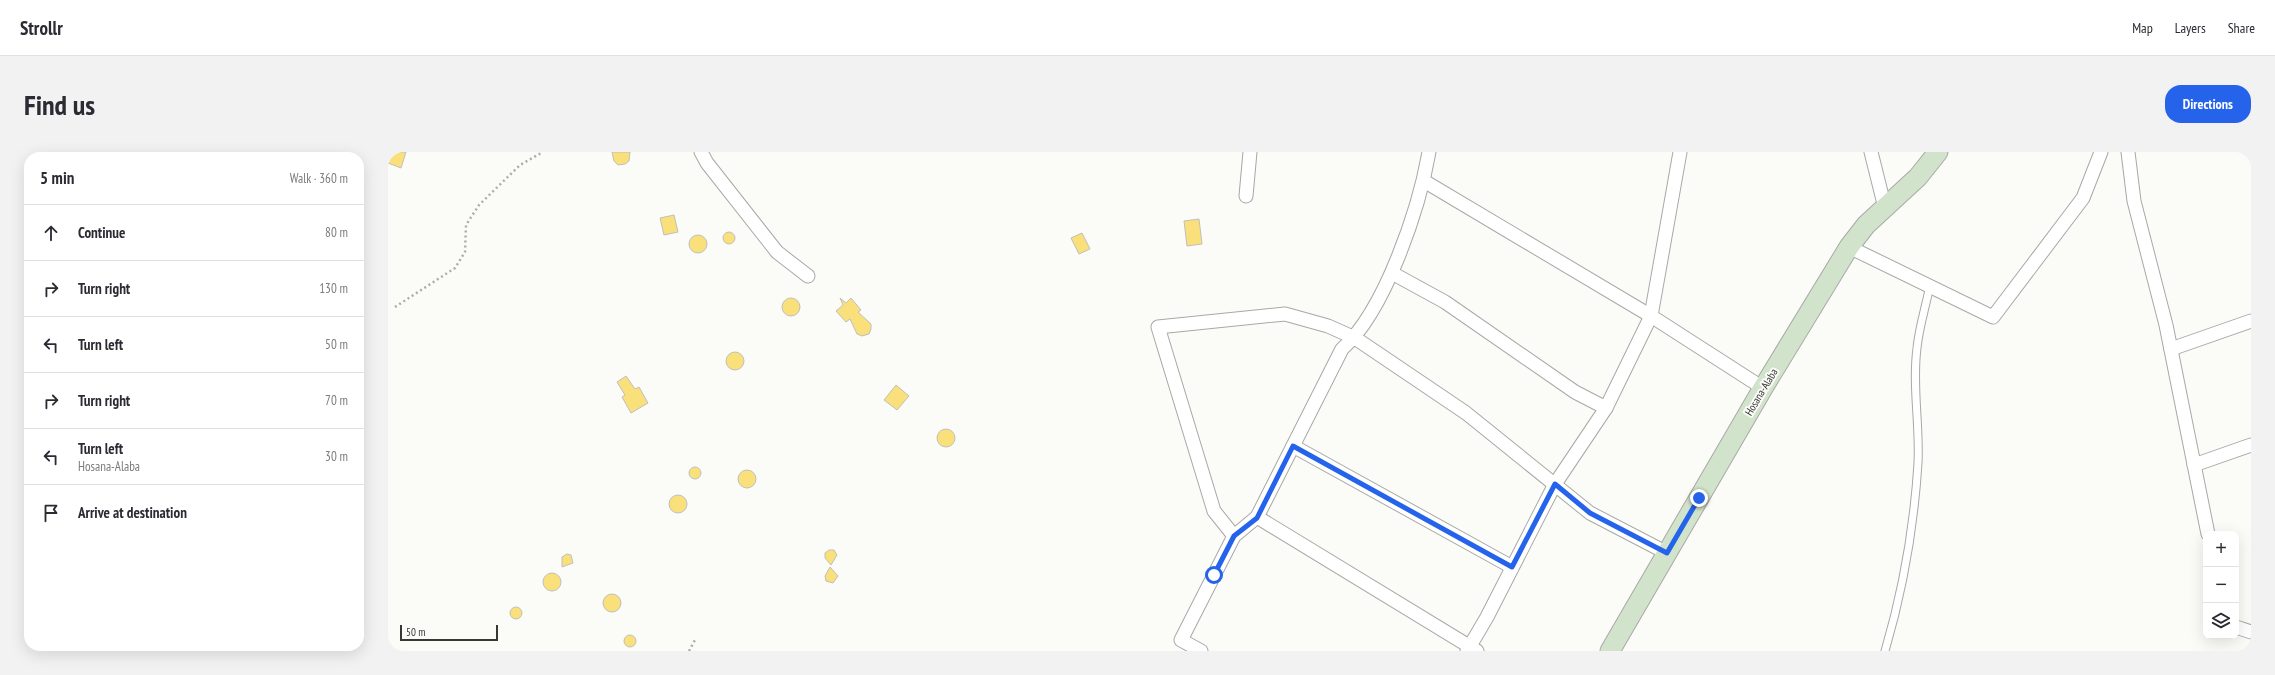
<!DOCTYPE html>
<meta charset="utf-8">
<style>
body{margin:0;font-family:"PT Sans Narrow",sans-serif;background:#f2f2f3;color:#2b2b33}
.controls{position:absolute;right:12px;bottom:12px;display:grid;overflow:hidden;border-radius:8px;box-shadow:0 4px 16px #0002}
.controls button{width:36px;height:36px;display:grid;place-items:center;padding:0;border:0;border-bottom:1px solid #e1e1e2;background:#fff;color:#2b2b33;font:20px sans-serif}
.scale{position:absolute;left:12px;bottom:10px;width:98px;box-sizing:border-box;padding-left:4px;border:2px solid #373736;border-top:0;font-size:11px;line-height:14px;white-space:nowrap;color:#373736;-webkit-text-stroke:3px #fbfbf8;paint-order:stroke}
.stop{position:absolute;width:12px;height:12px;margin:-9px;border:3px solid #2563eb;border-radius:50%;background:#fff}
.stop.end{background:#2563eb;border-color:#fff;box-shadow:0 1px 4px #0008}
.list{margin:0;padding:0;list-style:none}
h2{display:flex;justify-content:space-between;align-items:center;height:52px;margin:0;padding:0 16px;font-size:17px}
h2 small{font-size:13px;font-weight:400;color:#7c7c81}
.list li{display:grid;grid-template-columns:26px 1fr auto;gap:12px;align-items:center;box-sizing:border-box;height:56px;padding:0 16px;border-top:1px solid #e1e1e2}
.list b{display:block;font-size:15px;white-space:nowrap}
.list p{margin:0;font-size:13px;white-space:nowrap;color:#7c7c81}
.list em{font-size:13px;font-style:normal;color:#7c7c81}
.icon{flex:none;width:22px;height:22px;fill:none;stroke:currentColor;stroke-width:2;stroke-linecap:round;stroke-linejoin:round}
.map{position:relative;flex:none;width:1863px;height:499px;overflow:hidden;border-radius:16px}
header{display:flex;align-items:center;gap:24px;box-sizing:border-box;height:56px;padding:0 20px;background:#fff;border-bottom:1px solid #e1e1e2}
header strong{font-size:19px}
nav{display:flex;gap:22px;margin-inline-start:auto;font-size:14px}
.intro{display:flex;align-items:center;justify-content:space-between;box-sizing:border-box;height:96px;padding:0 24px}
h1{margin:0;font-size:28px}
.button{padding:10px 18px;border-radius:16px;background:#2563eb;color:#fff;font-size:14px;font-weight:700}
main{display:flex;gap:24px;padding:0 24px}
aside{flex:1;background:#fff;border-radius:16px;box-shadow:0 4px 16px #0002}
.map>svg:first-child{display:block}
.building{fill:#f9e07a;stroke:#c0bfbc}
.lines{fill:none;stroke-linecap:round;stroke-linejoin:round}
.service-casing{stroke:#a8a9a6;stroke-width:9}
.minor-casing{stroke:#a8a9a6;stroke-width:15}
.secondary-casing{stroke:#a8a9a6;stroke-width:21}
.path{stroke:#acacaa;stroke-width:2.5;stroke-dasharray:2 3;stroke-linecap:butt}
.service{stroke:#fff;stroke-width:7}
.minor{stroke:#fff;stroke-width:13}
.secondary{stroke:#d1e3ca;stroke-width:19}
.route{stroke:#2563eb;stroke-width:5}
.labels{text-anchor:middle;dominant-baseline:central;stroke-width:4;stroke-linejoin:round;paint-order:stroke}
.street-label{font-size:11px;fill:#373736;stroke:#fbfbf8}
</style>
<header>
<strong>Strollr</strong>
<nav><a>Map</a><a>Layers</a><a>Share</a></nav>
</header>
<div class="intro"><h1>Find us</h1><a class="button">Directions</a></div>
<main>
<aside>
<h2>5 min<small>Walk · 360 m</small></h2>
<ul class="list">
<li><svg class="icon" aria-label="ahead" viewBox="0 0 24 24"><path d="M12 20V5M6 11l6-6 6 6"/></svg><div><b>Continue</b></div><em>80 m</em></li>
<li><svg class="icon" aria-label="right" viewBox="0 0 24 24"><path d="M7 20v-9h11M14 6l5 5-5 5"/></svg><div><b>Turn right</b></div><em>130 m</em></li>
<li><svg class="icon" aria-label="left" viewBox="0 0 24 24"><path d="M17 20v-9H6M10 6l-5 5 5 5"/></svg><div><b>Turn left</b></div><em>50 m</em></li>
<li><svg class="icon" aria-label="right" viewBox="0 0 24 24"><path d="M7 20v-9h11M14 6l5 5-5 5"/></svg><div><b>Turn right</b></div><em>70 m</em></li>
<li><svg class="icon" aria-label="left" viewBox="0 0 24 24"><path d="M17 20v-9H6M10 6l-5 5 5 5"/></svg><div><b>Turn left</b><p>Hosana-Alaba</p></div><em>30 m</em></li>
<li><svg class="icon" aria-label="arrive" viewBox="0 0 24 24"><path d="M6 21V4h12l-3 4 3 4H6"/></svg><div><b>Arrive at destination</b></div></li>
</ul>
</aside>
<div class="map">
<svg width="1863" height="499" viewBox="0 0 1863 499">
<rect width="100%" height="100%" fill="#fbfbf8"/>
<!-- building -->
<g class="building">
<path d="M0,0h18l-5,16 -13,-5z"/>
<path d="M224,0h18l-1,9 -4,3 -7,1 -4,-4z"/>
<path d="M286,63l4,17 -14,3 -4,-17z"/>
<path d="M811,67l3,25 -15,2 -3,-25z"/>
<circle cx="341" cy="86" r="6"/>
<path d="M694,81l8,16 -11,5 -8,-16z"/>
<circle cx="310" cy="92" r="9"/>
<path d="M452,146l6,5 5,-5 10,12 -3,2 13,12v5l-2,5 -7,2 -5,-2 -7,-15 -4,3 -10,-11 7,-6z"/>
<circle cx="403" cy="155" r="9"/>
<circle cx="347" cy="209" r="9"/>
<path d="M238,224l9,13 4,-2 9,16 -17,10 -9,-16 3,-2 -8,-13z"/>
<path d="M508,233l13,11 -12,14 -13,-10z"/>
<circle cx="558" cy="286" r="9"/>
<circle cx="307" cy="321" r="6"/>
<circle cx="359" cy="327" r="9"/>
<circle cx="290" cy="352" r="9"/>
<path d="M441,398h5l3,5 -6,10 -6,-7v-5z"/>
<path d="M179,402l4,1 2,8 -11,4v-10z"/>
<path d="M442,415l8,9 -5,7 -7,-2 -1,-5z"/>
<circle cx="164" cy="430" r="9"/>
<circle cx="224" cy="451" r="9"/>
<circle cx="128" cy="461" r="6"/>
<circle cx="242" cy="489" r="6"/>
</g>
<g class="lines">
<!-- service casing -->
<g class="service-casing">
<path id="service" d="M1497,499c18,-61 29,-124 33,-188 2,-38 -6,-77 -1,-115 2,-21 9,-42 13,-63"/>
</g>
<!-- minor casing -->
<g class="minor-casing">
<g id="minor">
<path d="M313,0l6,11 70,89 31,24"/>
<path d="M1483,0l14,56"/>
<path d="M1740,0l6,49 32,124 42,209"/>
<path d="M1036,29l227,135 112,72"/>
<path d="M858,44l4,-44"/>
<path d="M1461,95l144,70 90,-119 18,-46"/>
<path d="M1004,121l53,29 130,90 31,16"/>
<path d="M1783,197l80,-28"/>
<path d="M905,294l219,121"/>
<path d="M1806,313l57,-20"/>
<path d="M869,365l220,134"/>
<path d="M846,384l-20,-25 -56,-184 127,-13 43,12 27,12 111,75 124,100 77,40"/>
<path d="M1848,475l15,5"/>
<path d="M813,499l-20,-11 53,-104 23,-19 85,-168c43,-38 77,-140 87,-197"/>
<path d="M1079,499l20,-34 68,-133 51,-76 45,-92 29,-164"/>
</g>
</g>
<!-- secondary casing -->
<g class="secondary-casing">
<path id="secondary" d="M1222,499l153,-263 86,-141 17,-22 52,-48 20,-25"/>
</g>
<!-- path -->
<g class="path">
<path d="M7,155l60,-39 10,-16 1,-27 13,-20 41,-40 23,-13"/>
<path d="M301,499l6,-11"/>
</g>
<!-- service -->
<use href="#service" class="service"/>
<!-- minor -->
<use href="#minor" class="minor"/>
<!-- secondary -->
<use href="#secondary" class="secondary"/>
</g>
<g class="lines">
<!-- route -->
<path class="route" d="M826,423l20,-39 23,-18 36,-72 219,121 43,-83 35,29 77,40 32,-55"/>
</g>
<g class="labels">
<!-- street labels -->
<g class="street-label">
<text transform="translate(1373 240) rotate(-59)">Hosana-Alaba</text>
</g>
</g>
</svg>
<div class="controls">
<button>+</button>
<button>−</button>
<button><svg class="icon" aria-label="layers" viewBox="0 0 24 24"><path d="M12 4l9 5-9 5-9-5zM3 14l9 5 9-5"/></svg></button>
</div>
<div class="scale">50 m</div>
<div class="stop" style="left:826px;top:423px"></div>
<div class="stop end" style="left:1311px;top:346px"></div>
</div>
</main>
